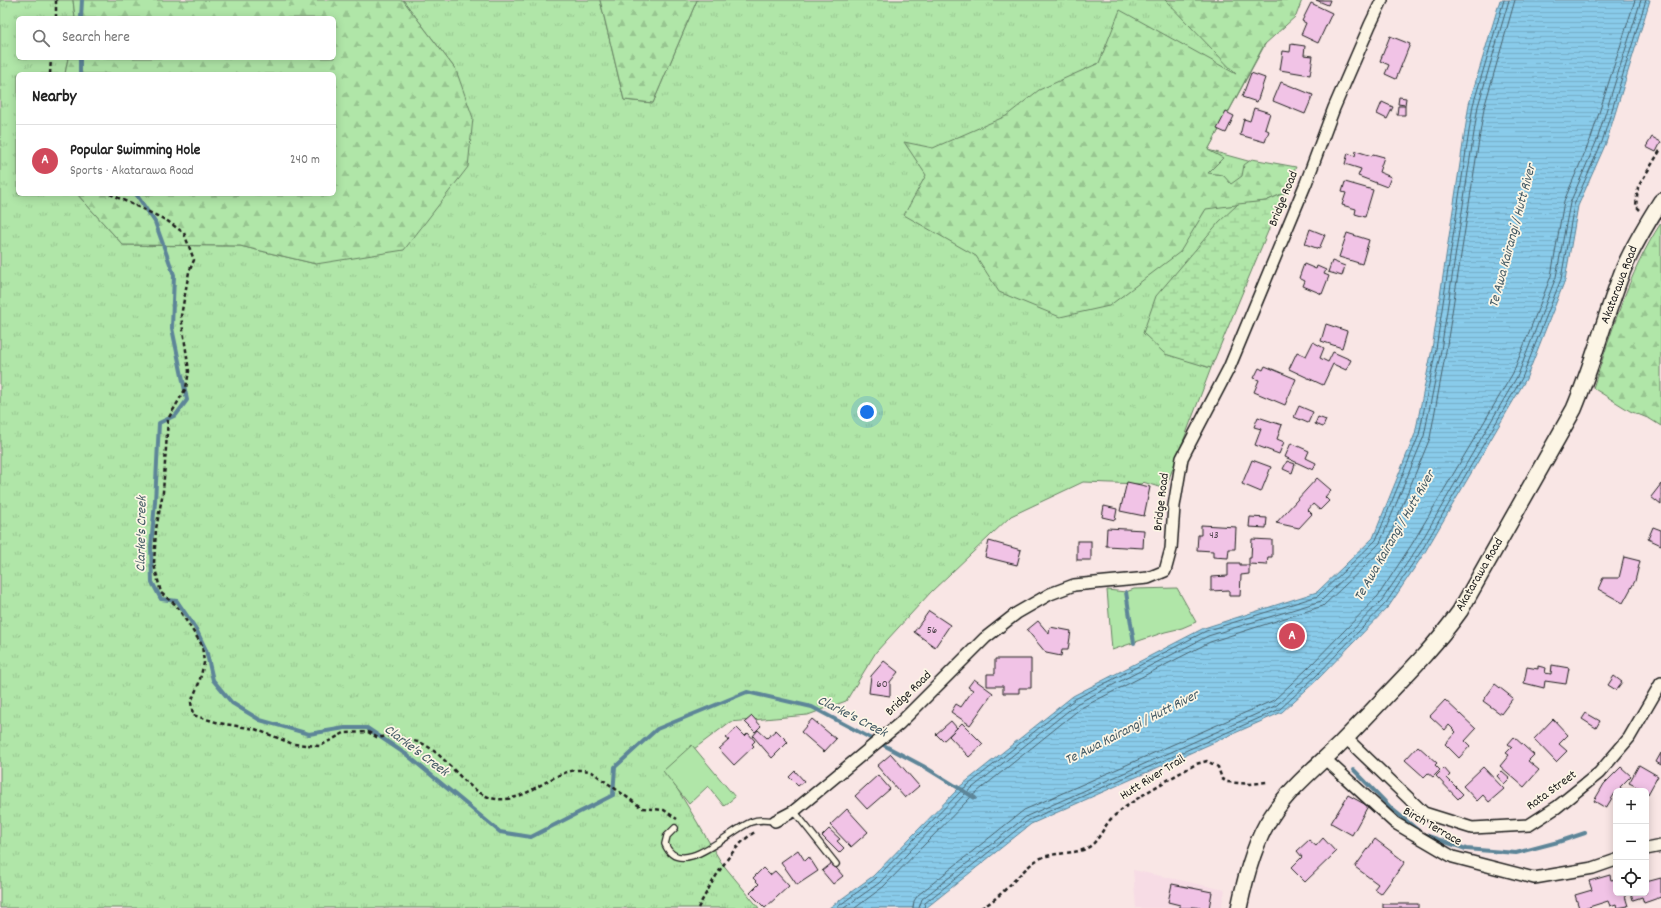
<!DOCTYPE html>
<meta charset="utf-8">
<style>
body{margin:0;font-family:Dekko,sans-serif;background:#f6f6f6;color:#222}
.controls{position:absolute;right:12px;bottom:12px;display:grid;overflow:hidden;border-radius:6px;box-shadow:0 2px 10px #0003}
.controls button{width:36px;height:36px;display:grid;place-items:center;padding:0;border:0;border-bottom:1px solid #e0e0e0;background:#fff;color:#222;font:20px sans-serif}
.you{position:absolute;left:867px;top:412px;width:14px;height:14px;margin:-10px;border:3px solid #fff;border-radius:50%;background:#1a73e8;box-shadow:0 0 0 6px #1a73e833}
.badge{display:grid;place-items:center;width:26px;height:26px;border-radius:50%;background:#d1495b;color:#fff;font-size:13px;font-weight:700}
.pin{position:absolute;translate:-50% -50%;border:2px solid #fff;box-shadow:0 1px 4px #0006}
.list{margin:0;padding:0;list-style:none}
h2{display:flex;justify-content:space-between;align-items:center;height:52px;margin:0;padding:0 16px;font-size:17px}
h2 small{font-size:13px;font-weight:400;color:#767676}
.list li{display:grid;grid-template-columns:26px 1fr auto;gap:12px;align-items:center;box-sizing:border-box;height:72px;padding:0 16px;border-top:1px solid #e0e0e0}
.list b{display:block;font-size:15px;white-space:nowrap}
.list p{margin:0;font-size:13px;white-space:nowrap;color:#767676}
.list em{font-size:13px;font-style:normal;color:#767676}
.icon{flex:none;width:22px;height:22px;fill:none;stroke:currentColor;stroke-width:2;stroke-linecap:round;stroke-linejoin:round}
.map{position:relative;flex:none;width:1661px;height:908px;overflow:hidden}
.search{position:absolute;background:#fff;box-shadow:0 2px 10px #0003;left:16px;top:16px;width:320px;height:44px;display:flex;align-items:center;gap:10px;box-sizing:border-box;padding:0 14px;border-radius:6px;color:#767676;font-size:15px}
.panel{position:absolute;background:#fff;box-shadow:0 2px 10px #0003;left:16px;top:72px;width:320px;height:124px;border-radius:6px}
.map>svg:first-child{display:block}
.built{fill:#f7dce5}
.grass{fill:url(#grass-tufts);stroke:#668162}
.forest{fill:url(#forest-firs);stroke:#668162}
.wetland{fill:url(#wetland-marsh);stroke:#668162}
.green{fill:#b0e6a8;stroke:#668162}
.water{fill:url(#water-rules);stroke:#5d8598}
.lines{fill:none;stroke-linecap:round;stroke-linejoin:round}
.shore{stroke:#48626e;stroke-width:1}
.stream{stroke:#5d8598;stroke-width:4}
.building{fill:#f1c3e6;stroke:#1c1c1c}
.lane-casing{stroke:#1c1c1c;stroke-width:8}
.street-casing{stroke:#1c1c1c;stroke-width:14}
.secondary-casing{stroke:#1c1c1c;stroke-width:18}
.path{stroke:#1c1c1c;stroke-width:2.5;stroke-dasharray:4 3;stroke-linecap:butt}
.lane{stroke:#fcf5e5;stroke-width:5.5}
.street{stroke:#fcf5e5;stroke-width:11}
.secondary{stroke:#fcf5e5;stroke-width:15}
.labels{text-anchor:middle;dominant-baseline:central;stroke-width:3.5;stroke-linejoin:round;paint-order:stroke}
.number-label{font-size:11px;fill:#51464e}
.street-label{font-size:13px;fill:#1c1c1c;stroke:#fcf5e5}
.water-label{font-size:14px;font-style:italic;fill:#425964;stroke:#fcf5e5}
</style>
<div class="map">
<svg width="1661" height="908" viewBox="0 0 1661 908">
<defs>
<pattern id="grass-tufts" width="24" height="20" patternUnits="userSpaceOnUse"><rect width="24" height="20" fill="#b0e6a8"/><path d="M3 7l-1-3M5 7V3M7 7l1-3M15 17l-1-3M17 17v-4M19 17l1-3" fill="none" stroke="#97c590"/></pattern>
<pattern id="forest-firs" width="22" height="20" patternUnits="userSpaceOnUse"><rect width="22" height="20" fill="#b0e6a8"/><path d="M5 1l3.5 6h-7zM16 11l3.5 6h-7z" fill="#97c590"/></pattern>
<pattern id="wetland-marsh" width="20" height="14" patternUnits="userSpaceOnUse"><rect width="20" height="14" fill="#b0e6a8"/><path d="M1 5h8M5 5V1M11 12h8M15 12V8" fill="none" stroke="#97c590"/></pattern>
<pattern id="water-rules" width="6" height="5" patternUnits="userSpaceOnUse"><rect width="6" height="5" fill="#89cbea"/><path d="M0 2.5h6" fill="none" stroke="#76aec8"/></pattern>
</defs>
<rect width="100%" height="100%" fill="#f9e6e5"/>
<filter id="ink" filterUnits="userSpaceOnUse"><feTurbulence type="fractalNoise" baseFrequency=".025" numOctaves="2"/><feDisplacementMap in="SourceGraphic" scale="8" xChannelSelector="R" yChannelSelector="G"/><feConvolveMatrix kernelMatrix="1 2 1 2 8 2 1 2 1" color-interpolation-filters="sRGB"/></filter>
<g filter="url(#ink)">
<!-- built -->
<path class="built" d="M1133,870l92,20 -4,18h-85z"/>
<!-- grass -->
<path class="grass" d="M0,0h73l2,18h-57v40h50l-3,16h-47v120h59l46,51 117,1 76,18 140,-194 -53,-70h197l24,100 29,3 44,-103h592l-81,150 69,19 -73,197 7,2 -46,121 -22,-7 -2,2 -58,-2 -72,34 -80,76 -55,60 -30,49 -38,14 -78,7 -64,48 55,92 38,46h-759z"/>
<!-- forest -->
<g class="forest">
<path d="M73,0h330l53,70 17,48 -5,49 -64,83 -88,14 -76,-18 -117,-1 -46,-51h257v-120h-269l3,-16h266v-40h-259z"/>
<path d="M600,0h97l-44,103 -29,-3z"/>
<path d="M1165,0h137l-6,16 -32,29 -56,105 15,8 -15,15 15,2 8,9 11,-8 2,-11 8,-6 44,8 -12,26 -18,8 -60,8 -26,43 -71,54 -49,11 -61,-25 -23,-36 -72,-41 22,-40 -22,-33 29,6 73,-32 33,-26 60,-27 21,-53 116,64z"/>
<path d="M1661,223v203l-11,-7 -20,-8 -37,-23c19,-56 35,-115 68,-165z"/>
</g>
<!-- wetland -->
<path class="wetland" d="M1284,193l-73,175 -46,-14 -22,-21 13,-37 63,-74 19,-18 28,-3z"/>
<!-- green -->
<g class="green">
<path d="M1177,588l19,34 -14,6 -17,4 -53,18 -5,-60 19,2 8,-3z"/>
<path d="M692,745l43,52 -11,9 -16,-20 -19,18 -26,-33z"/>
</g>
<!-- water -->
<path class="water" d="M1500,0h150l-44,143 -28,63 -13,74 -39,99 -101,173 -36,54 -71,73 -36,33 -251,112 -105,84h-97l44,-32 85,-87 17,8 -17,-9 115,-92 131,-68 113,-36 56,-54 42,-104 17,-85 37,-245z"/>
<g class="lines">
<!-- shore -->
<g class="shore">
<path d="M836,908l39,-29 88,-90 112,-90 131,-68 112,-35 58,-56 43,-105 17,-86 37,-244 31,-105"/>
<path d="M844,908l35,-25 88,-91 111,-89 130,-67 113,-35 59,-58 44,-107 17,-86 37,-244 31,-106"/>
<path d="M855,908l28,-21 89,-91 109,-88 129,-66 113,-36 62,-59 45,-109 16,-87 38,-243 31,-108"/>
<path d="M913,908l1,-7 4,-6 106,-85 250,-110 34,-32 70,-72 34,-52 101,-171 38,-97 13,-75 27,-63 44,-138"/>
<path d="M919,908l3,-9 105,-83 250,-111 35,-33 70,-72 36,-53 100,-172 38,-98 14,-74 27,-63 44,-140"/>
<path d="M924,908l1,-5 104,-83 251,-111 36,-33 70,-73 36,-53 100,-172 39,-99 13,-74 28,-63 44,-142"/>
</g>
<!-- stream -->
<g class="stream">
<path d="M81,18l1,-18"/>
<path d="M80,74v-16"/>
<path d="M136,194l19,28 19,53 -2,53 15,72 -11,15 -17,8 -4,79 -4,45 1,35 9,17 16,2 19,28 10,21 7,30 19,23 28,17 49,14 36,-6h22l40,27 93,77 31,5 82,-42 2,-28 42,-38 90,-37 65,15 111,59 52,32"/>
<path d="M1126,592l8,51"/>
<path d="M1354,770l38,39 27,22"/>
<path d="M1425,835l41,14 50,4 42,-11 27,-9"/>
</g>
</g>
<!-- building -->
<g class="building">
<path d="M1316,0h14l-2,5z"/>
<path d="M1311,3l21,10 -14,30 -17,-8 5,-12 -4,-2z"/>
<path d="M1390,36l20,8 -14,35 -11,-5 4,-9 -9,-4z"/>
<path d="M1291,44l14,2 -1,9 9,1 -3,19 -30,-5 3,-19 7,1z"/>
<path d="M1251,73l14,5 -8,24 -15,-5z"/>
<path d="M1281,82l32,13 -8,19 -32,-13z"/>
<path d="M1399,97l7,1 -1,7 -7,-1z"/>
<path d="M1382,102l11,5 -6,12 -10,-5z"/>
<path d="M1398,106h7v9h-8z"/>
<path d="M1254,108l16,5 -5,16 4,2 -4,11 -25,-7 4,-16 6,2z"/>
<path d="M1226,112l8,4 -8,17 -9,-4z"/>
<path d="M1652,137l9,5 -5,10 -10,-5z"/>
<path d="M1356,151l16,5 1,-2 11,3 -5,15 12,5 -4,10 -29,-11 3,-7 -16,-5 3,-11 7,3z"/>
<path d="M1345,182l28,8 -8,27 -10,-3 1,-5 -14,-4 4,-12 -4,-1z"/>
<path d="M1310,229l15,6 -6,14 -14,-5z"/>
<path d="M1347,233l22,7 -7,24 -23,-7z"/>
<path d="M1332,261l13,5 -3,10 -14,-4z"/>
<path d="M1304,264l12,5 1,-3 9,4 -2,4 5,2 -7,18 -19,-8 2,-5 -6,-3z"/>
<path d="M1326,324l21,7 -5,17 -21,-7z"/>
<path d="M1313,342l11,6 -4,10 8,4 5,-10 18,8 -5,10 -13,-6 -10,21 -34,-16 8,-17 9,4z"/>
<path d="M1265,366l31,13 -11,26 -31,-13 5,-12 -5,-2 5,-10 4,2z"/>
<path d="M1299,406l14,6 -5,11 -14,-6z"/>
<path d="M1258,417l24,8 -5,14 7,3 -5,12 -24,-9 6,-16 -7,-2z"/>
<path d="M1318,417l8,3 -3,7 -8,-3z"/>
<path d="M1291,443l18,8 -3,7 10,5 -3,7 -28,-13z"/>
<path d="M1252,460l19,7 -10,25 -19,-8z"/>
<path d="M1287,461l8,3 -3,9 -9,-4z"/>
<path d="M1317,478l14,12 -6,7 4,4 -9,9 -7,-6 -5,6 4,4 -13,14 -23,-5z"/>
<path d="M1127,482l23,5 -6,29 -24,-5z"/>
<path d="M1661,484v21l-10,-8z"/>
<path d="M1104,506l13,3 -2,11 -13,-3z"/>
<path d="M1250,517l17,1 -1,10 -17,-1z"/>
<path d="M1201,525l35,2 -1,22h-6l-1,9 -15,-1v-6l-16,-1 1,-15h3z"/>
<path d="M1653,527l8,3v15l-13,-6z"/>
<path d="M1107,528l37,2 -1,18 -37,-2z"/>
<path d="M1252,539l20,1v17h-4l-1,8 -18,-1v-6h2z"/>
<path d="M989,541l32,9 -4,15 -32,-8z"/>
<rect x="1077" y="541" width="14" height="19"/>
<path d="M1624,557l16,4 -5,20 -12,22 -25,-14 5,-11h16z"/>
<path d="M1228,563h12v2h9v9l-8,1 -1,21h-11v-6l-18,1v-14l17,-1z"/>
<path d="M929,611l21,14 -15,22 -21,-15z"/>
<path d="M1038,621l11,13 1,-7 21,4 -3,19h-6l-1,6 -15,-3 -19,-23z"/>
<path d="M995,659h36v29h-12v5h-16v-7h-16v-12h8z"/>
<path d="M884,661l14,11 -8,10v14l-21,-3 2,-17z"/>
<path d="M1552,665l17,3 -3,16 -21,-3 -1,7 -20,-5 3,-16 11,2v-3l8,2 -1,5 6,1z"/>
<path d="M1614,676l8,6 -6,8 -8,-5z"/>
<path d="M974,679l19,14 -23,32 -19,-13 5,-8 5,3 12,-17 -5,-3z"/>
<path d="M1495,684l18,14 -12,16 -18,-13z"/>
<path d="M1445,700l31,29 -11,12 5,5 -11,12 -14,-14 11,-12 -7,-7 -4,5 -15,-14z"/>
<path d="M1586,713l14,8 -4,7 -14,-9z"/>
<path d="M752,716l9,10 -6,6 -10,-10z"/>
<path d="M812,719l24,20 -12,13 -23,-20z"/>
<path d="M1553,719l15,16 -9,9 8,7 -11,11 -22,-23z"/>
<path d="M951,721l6,7 -14,13 -7,-7z"/>
<path d="M962,723l21,21 -14,13 -20,-21z"/>
<path d="M737,728l8,8 3,-3 7,8 -3,3 2,2 -20,19 -15,-16 10,-9 -3,-2z"/>
<path d="M758,730l9,8 9,-8 12,12 -16,16 -19,-22z"/>
<path d="M1514,737l20,18 -6,6 11,9 -15,17 -24,-21 9,-11 -3,-2 6,-6 -4,-3z"/>
<path d="M1418,746l19,17 -2,2 5,5 -7,7 -5,-4 -4,4 -19,-17z"/>
<path d="M1661,753v12l-5,-3z"/>
<path d="M891,754l28,32 -14,12 -28,-32z"/>
<path d="M1639,765l19,11 -10,18 -2,-3 -17,-8z"/>
<path d="M1483,767l21,22 -15,13 -6,-7 -6,6 -14,-15z"/>
<path d="M1621,767l10,9 -11,11 4,4h-8v4l-1,-2 -9,15 -12,-7 10,-17z"/>
<path d="M1444,768l6,7 -3,3 16,16 -5,5 -22,-23z"/>
<path d="M795,771l9,10 -6,5 -9,-9z"/>
<path d="M1502,771l8,7 -6,6 -7,-8z"/>
<path d="M878,775l12,14 -23,20 -12,-13z"/>
<path d="M1348,795l20,11 -16,29 -21,-12z"/>
<path d="M847,809l21,23 -17,15 -21,-22z"/>
<path d="M829,829l11,10 -3,2 7,7 -5,5 -17,-17z"/>
<path d="M1323,838l13,14 -31,30 -14,-14 11,-11 -5,-6 12,-11 7,6z"/>
<path d="M1375,839l30,23 -24,32 -7,-5 4,-5 -23,-17z"/>
<path d="M798,850l7,11 4,-4 9,14 -21,14 -16,-23z"/>
<path d="M832,863l11,13 -10,8 -11,-13z"/>
<path d="M763,868l7,7 5,-4 14,15 -24,22 -15,-15 9,-9 -6,-6z"/>
<path d="M1610,875l1,5 5,-1v14h8l4,13 -11,2 -1,-4 -6,2 -2,-5 -19,6v1h-10l-4,-13 17,-5 -3,-9z"/>
<path d="M1661,878v19l-17,6 -2,-6 -9,3 -2,-7h15v-11z"/>
<path d="M1172,884l40,8 -3,16 -18,-1v1h-11v-3l-12,-3z"/>
<rect x="1383" y="904" width="35" height="4"/>
</g>
<g class="lines">
<!-- lane casing -->
<g class="lane-casing">
<g id="lane">
<path d="M794,811l42,53"/>
<path d="M675,828l-8,8 -2,8c15,37 65,-14 86,-22 8,-3 15,-2 24,-1"/>
</g>
</g>
<!-- street casing -->
<g class="street-casing">
<g id="street">
<path d="M1346,738l78,75 48,15 57,-3 28,-18 42,-34 30,-35 32,-55"/>
<path d="M1325,759l70,64 58,34 81,21 59,-10 23,-8"/>
<path d="M775,821l19,-10 105,-87 86,-86 32,-25 33,-19 24,-9 74,-7 17,-7 6,-22 3,-43 8,-48 47,-90 77,-185 28,-75 36,-83 12,-25"/>
<path d="M1646,849l15,-3"/>
</g>
</g>
<!-- secondary casing -->
<g class="secondary-casing">
<path id="secondary" d="M1239,908c6,-29 15,-66 32,-91 17,-27 44,-49 67,-71 16,-16 32,-33 48,-50 26,-27 52,-54 74,-85l114,-202c19,-45 31,-93 49,-139 10,-24 24,-47 38,-69"/>
</g>
<!-- path -->
<g class="path">
<path d="M56,0v18"/>
<path d="M50,74l1,-16"/>
<path d="M110,194l56,26 18,13 10,27 -5,12 -8,44 8,55 -3,17 -18,31 -5,73 -7,37 -2,35 7,29 15,12 26,40 2,18 -5,20 -8,19 2,13 26,8 36,6 38,15 27,2 24,-13 24,-1 10,6c13,-4 17,-2 30,2 5,1 13,2 17,5 23,13 37,40 61,51 39,17 69,-37 106,-24l50,36 22,2 13,9"/>
<path d="M1640,210l-4,-4 2,-19 23,-38"/>
<path d="M698,908c13,-24 33,-62 57,-76"/>
<path d="M981,908c21,-11 34,-31 53,-46 16,-12 41,-6 55,-15 12,-8 15,-23 25,-31 25,-21 54,-36 82,-52l11,-3 11,6 4,12 5,3 23,2 17,-2"/>
</g>
<!-- lane -->
<use href="#lane" class="lane"/>
<!-- street -->
<use href="#street" class="street"/>
<!-- secondary -->
<use href="#secondary" class="secondary"/>
</g>
</g>
<g class="labels">
<!-- number labels -->
<g class="number-label">
<text x="1214" y="536">43</text>
<text x="932" y="631">56</text>
<text x="882" y="685">60</text>
</g>
<!-- street labels -->
<g class="street-label">
<text transform="translate(1284 199) rotate(-68)">Bridge Road</text>
<text transform="translate(1620 285) rotate(-69)">Akatarawa Road</text>
<text transform="translate(1162 502) rotate(-83)">Bridge Road</text>
<text transform="translate(1480 575) rotate(-60)">Akatarawa Road</text>
<text transform="translate(909 694) rotate(-44)">Bridge Road</text>
<text transform="translate(1153 778) rotate(-32)">Hutt River Trail</text>
<text transform="translate(1552 791) rotate(-36)">Rata Street</text>
<text transform="translate(1432 827) rotate(30)">Birch Terrace</text>
</g>
<!-- water labels -->
<g class="water-label">
<text transform="translate(1513 236) rotate(-75)">Te Awa Kairangi / Hutt River</text>
<text transform="translate(142 534) rotate(-89)">Clarke's Creek</text>
<text transform="translate(1395 536) rotate(-60)">Te Awa Kairangi / Hutt River</text>
<text transform="translate(852 717) rotate(27)">Clarke's Creek</text>
<text transform="translate(1132 728) rotate(-27)">Te Awa Kairangi / Hutt River</text>
<text transform="translate(416 751) rotate(37)">Clarke's Creek</text>
</g>
</g>
</svg>
<div class="controls">
<button>+</button>
<button>−</button>
<button><svg class="icon" aria-label="locate" viewBox="0 0 24 24"><circle cx="12" cy="12" r="6"/><path d="M12 2v4M12 18v4M2 12h4M18 12h4"/></svg></button>
</div>
<div class="you"></div>
<div class="pin badge" style="left:1292px;top:636px">A</div>
<div class="search"><svg class="icon" aria-label="search" viewBox="0 0 24 24"><circle cx="10" cy="10" r="6"/><path d="M15 15l6 6"/></svg>Search here</div>
<section class="panel">
<h2>Nearby<small></small></h2>
<ul class="list">
<li><span class="badge">A</span><div><b>Popular Swimming Hole</b><p>Sports · Akatarawa Road</p></div><em>240 m</em></li>
</ul>
</section>
</div>
